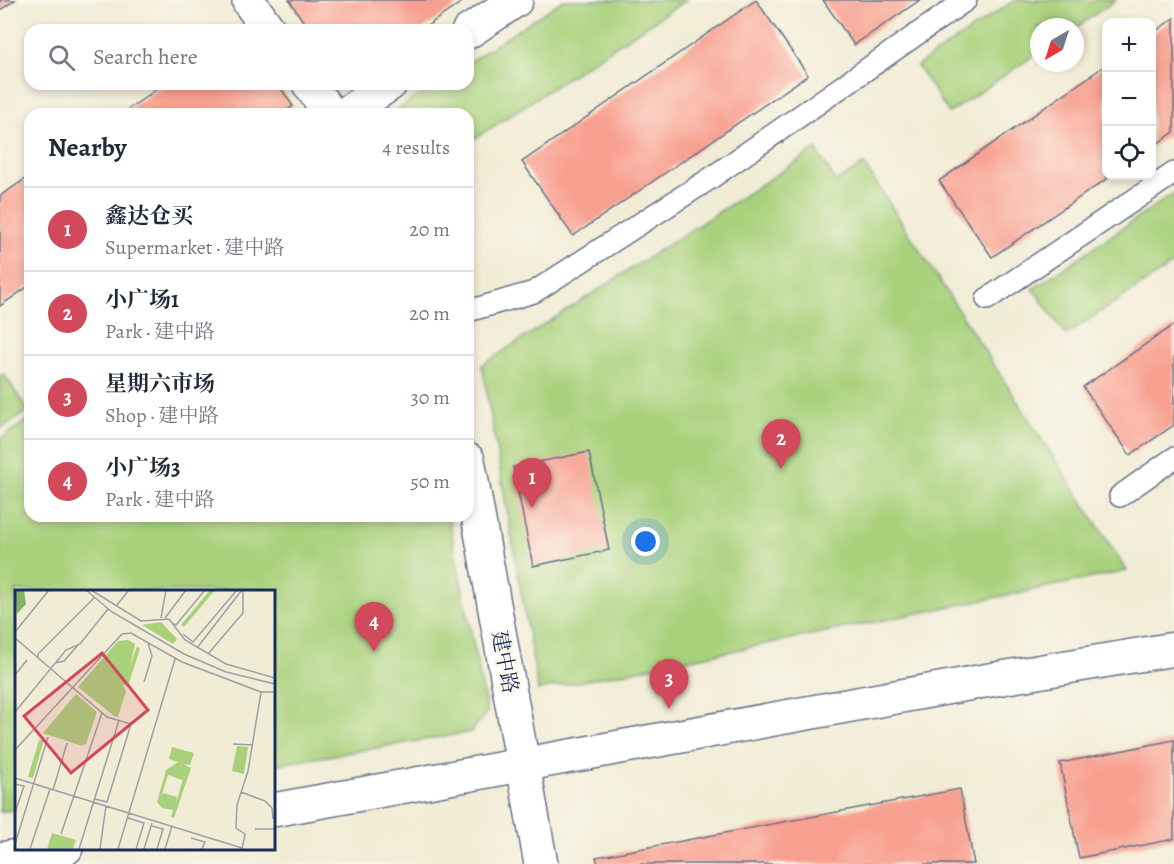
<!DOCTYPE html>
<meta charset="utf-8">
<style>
body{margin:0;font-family:Alegreya,"Noto Serif SC",serif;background:#f6f6f7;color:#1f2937}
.controls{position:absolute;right:18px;top:18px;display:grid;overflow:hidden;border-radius:12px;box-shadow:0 3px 9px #0003}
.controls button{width:54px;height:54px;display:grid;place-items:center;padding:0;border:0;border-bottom:2px solid #e0e1e3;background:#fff;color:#1f2937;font:30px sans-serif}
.compass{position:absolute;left:1030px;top:18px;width:54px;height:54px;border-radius:50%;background:#fff;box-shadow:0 3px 9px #0003;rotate:219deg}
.you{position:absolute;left:646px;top:542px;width:21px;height:21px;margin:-15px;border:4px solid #fff;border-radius:50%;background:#1a73e8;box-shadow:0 0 0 9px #1a73e833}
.badge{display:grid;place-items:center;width:39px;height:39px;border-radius:50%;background:#d1495b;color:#fff;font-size:20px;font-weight:700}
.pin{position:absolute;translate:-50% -50px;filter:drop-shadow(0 2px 3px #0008)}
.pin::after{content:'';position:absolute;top:32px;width:21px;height:18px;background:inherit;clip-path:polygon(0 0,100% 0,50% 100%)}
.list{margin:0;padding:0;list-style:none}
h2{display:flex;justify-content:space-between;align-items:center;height:78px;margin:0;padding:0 24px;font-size:26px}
h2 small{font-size:20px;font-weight:400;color:#747a83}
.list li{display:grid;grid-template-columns:39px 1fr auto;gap:18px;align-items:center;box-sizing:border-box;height:84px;padding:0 24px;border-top:2px solid #e0e1e3}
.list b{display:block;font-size:22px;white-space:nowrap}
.list p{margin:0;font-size:20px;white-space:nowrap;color:#747a83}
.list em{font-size:20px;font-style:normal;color:#747a83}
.icon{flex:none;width:33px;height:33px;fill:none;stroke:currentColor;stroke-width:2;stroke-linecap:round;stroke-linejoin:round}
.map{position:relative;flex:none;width:1174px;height:864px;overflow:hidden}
.search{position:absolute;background:#fff;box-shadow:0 3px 9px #0003;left:24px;top:24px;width:450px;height:66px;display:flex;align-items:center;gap:15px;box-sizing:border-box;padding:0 21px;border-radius:18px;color:#747a83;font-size:22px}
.panel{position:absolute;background:#fff;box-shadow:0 3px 9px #0003;left:24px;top:108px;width:450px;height:414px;border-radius:18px}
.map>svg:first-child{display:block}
.green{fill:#a9d17c;stroke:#62806d;stroke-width:1.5}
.building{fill:#f8a090}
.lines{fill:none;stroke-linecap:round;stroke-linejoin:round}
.lane-casing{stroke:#667188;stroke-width:24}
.street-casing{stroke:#667188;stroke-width:36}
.lane{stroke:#fff;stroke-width:21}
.street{stroke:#fff;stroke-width:33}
.labels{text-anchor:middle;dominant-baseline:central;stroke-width:6;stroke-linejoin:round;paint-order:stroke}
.street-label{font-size:21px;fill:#1b2f5e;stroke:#fbf7ec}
.inset-road{fill:none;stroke:#9ba0a5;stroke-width:1.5}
.view{fill:#d1495b;fill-opacity:0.15;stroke:#d1495b;stroke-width:3}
.inset-edge{fill:none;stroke:#1b2f5e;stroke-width:3}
</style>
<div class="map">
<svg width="1174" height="864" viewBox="0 0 1174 864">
<rect width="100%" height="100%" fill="#fbf7ec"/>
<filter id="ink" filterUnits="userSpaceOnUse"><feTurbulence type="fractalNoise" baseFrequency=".0167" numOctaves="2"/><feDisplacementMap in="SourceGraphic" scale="12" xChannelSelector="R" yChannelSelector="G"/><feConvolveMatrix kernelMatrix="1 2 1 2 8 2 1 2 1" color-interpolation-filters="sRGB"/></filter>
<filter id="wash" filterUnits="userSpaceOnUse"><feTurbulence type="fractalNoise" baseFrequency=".008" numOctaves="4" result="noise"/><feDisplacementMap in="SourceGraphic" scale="24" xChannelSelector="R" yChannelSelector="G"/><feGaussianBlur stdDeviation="1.35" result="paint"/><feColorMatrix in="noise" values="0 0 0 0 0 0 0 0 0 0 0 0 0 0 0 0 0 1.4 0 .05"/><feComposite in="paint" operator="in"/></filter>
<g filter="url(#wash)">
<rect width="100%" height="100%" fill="#f1ecd5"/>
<!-- green -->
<g class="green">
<path d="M563,0h123l-218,143v-29h-77l45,-30h32v-21z"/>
<path d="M1015,0h101l-41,28 -36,-1v25l-90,61 -32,-47z"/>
<path d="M816,149l20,33 28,-18 263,407 -589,119 -56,-325z"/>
<path d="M1174,193v70l-108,72 -33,-46z"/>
<path d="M4,374l24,37 -28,18v-53z"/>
<path d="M30,419v97h418l39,196 -16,20 -198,33v-174h-257v218l-16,3v-373z"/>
</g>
<g id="blocks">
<!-- building -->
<g class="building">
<path d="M0,0h15l-15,10z"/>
<path d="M289,0h176l-44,30h-112z"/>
<path d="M756,0l52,75 -235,161 -51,-74z"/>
<path d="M823,0h97l-66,45z"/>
<path d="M1174,18v114l-22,15v-113z"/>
<path d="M1106,65v111h5l-119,81 -53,-76z"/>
<path d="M165,84h113l15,22 -11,8h-161z"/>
<path d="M30,176v109l-30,21v-110z"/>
<path d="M1174,325v100l-44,30 -47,-68z"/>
<path d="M589,452l20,98 -76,16 -20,-99z"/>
<path d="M1174,740v99l-95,19 -19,-95z"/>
<path d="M960,789l14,75h-376l-2,-7z"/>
</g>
</g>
</g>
<g filter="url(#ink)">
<use href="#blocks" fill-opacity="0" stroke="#667188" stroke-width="1.5"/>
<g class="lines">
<!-- lane casing -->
<g class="lane-casing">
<g id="lane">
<path d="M987,299l187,-126"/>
<path d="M468,311l66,-19 177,-114 255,-178"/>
<path d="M1120,496l54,-38"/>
</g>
</g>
<!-- street casing -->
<g class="street-casing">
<g id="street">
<path d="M249,2l20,28"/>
<path d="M468,32l48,-32"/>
<path d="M309,84l22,30"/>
<path d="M345,114l45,-30"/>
<path d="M468,460l73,404"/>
<path d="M273,810l711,-129 190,-32"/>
<path d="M0,859l66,-11"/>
</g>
</g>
<!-- lane -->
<use href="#lane" class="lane"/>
<!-- street -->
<use href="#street" class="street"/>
</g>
</g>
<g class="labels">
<!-- street labels -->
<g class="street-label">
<text transform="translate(505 662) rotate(79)">建中路</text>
</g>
</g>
<!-- overview -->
<g transform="translate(15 590)">
<rect width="260" height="260" fill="#f1ecd5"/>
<path d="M195,0h5l-31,37 -3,-2zM146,32l16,17 -4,5 -31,-19zM113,50l7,4 -5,23 7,-21 3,3 -12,37 -5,-1 3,6 -8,26 -4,-1 -36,-29 40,-46zM61,104l21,18 -11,32 -4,2 -39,-13zM24,150h5l-11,38 -5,-1zM222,156l11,1 -4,27 -12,-3zM157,157l22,6 -4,12 -7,-1 8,4 -17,50 -3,-1 2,-7 -11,-2 -5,-6 9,-32 12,-8 -9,-3zM153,185l14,5 2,-5 -8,28 1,-6 -14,-4 -2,5zM37,243l24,7 -3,9h-26z" fill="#a9d17c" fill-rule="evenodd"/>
<path d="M9,0l2,14 -9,10 -2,-23z" fill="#86b36c"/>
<path class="inset-road" d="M71,0l26,22 72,42 42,18 49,12M76,0l50,31 28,-2 16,21 41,24 49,14M102,15l12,-15M146,28l5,-28M150,28l21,-28M158,33l3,2 29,-35M0,42l34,-42M168,44l10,8 44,-52M0,48l92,79 24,7 -24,78 -12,-3M182,58l44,-57M193,64l35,-41v-23M23,68v-4l56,-56M40,73l9,-2 14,-16M0,85l12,-15M129,92l8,-26 -4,-13M0,122l51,-62 14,-6 28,-35M218,154l20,1M0,160l107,-116 9,-1 51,29 79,30M0,188l227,70M0,194l9,2 -9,27M38,200l14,-47M226,202l24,9 7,7 1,11M113,228l16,5 -8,26M137,236l11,3 -6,20M240,239h20M46,244l41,-121M176,248l14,4 -3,7M0,254l33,-107M15,259l20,-60M64,259l40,-129M85,259l6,-43M103,259l57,-190M129,259l8,-26M150,259l7,-23M227,259l3,-15 -9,-6 1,-23 11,-34 13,-79h14"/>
<path class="view" d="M87,63l46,57 -77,63 -47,-57z"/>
<rect width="260" height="260" class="inset-edge"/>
</g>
</svg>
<div class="controls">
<button>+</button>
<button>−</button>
<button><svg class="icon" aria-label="locate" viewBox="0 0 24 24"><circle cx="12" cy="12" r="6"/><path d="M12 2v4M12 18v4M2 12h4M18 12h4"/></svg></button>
</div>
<svg class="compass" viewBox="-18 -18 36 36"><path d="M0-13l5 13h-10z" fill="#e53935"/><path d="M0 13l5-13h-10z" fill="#747a83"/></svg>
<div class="you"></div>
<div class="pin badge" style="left:532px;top:508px">1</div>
<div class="pin badge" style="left:781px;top:469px">2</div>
<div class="pin badge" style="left:669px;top:709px">3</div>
<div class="pin badge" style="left:374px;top:652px">4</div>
<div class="search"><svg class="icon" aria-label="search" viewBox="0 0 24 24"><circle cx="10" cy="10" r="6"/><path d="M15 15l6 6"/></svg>Search here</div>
<section class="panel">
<h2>Nearby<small>4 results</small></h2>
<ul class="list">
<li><span class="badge">1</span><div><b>鑫达仓买</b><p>Supermarket · 建中路</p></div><em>20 m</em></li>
<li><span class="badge">2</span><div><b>小广场1</b><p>Park · 建中路</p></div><em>20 m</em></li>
<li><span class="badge">3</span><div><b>星期六市场</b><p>Shop · 建中路</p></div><em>30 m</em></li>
<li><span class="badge">4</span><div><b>小广场3</b><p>Park · 建中路</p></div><em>50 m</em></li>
</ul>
</section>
</div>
